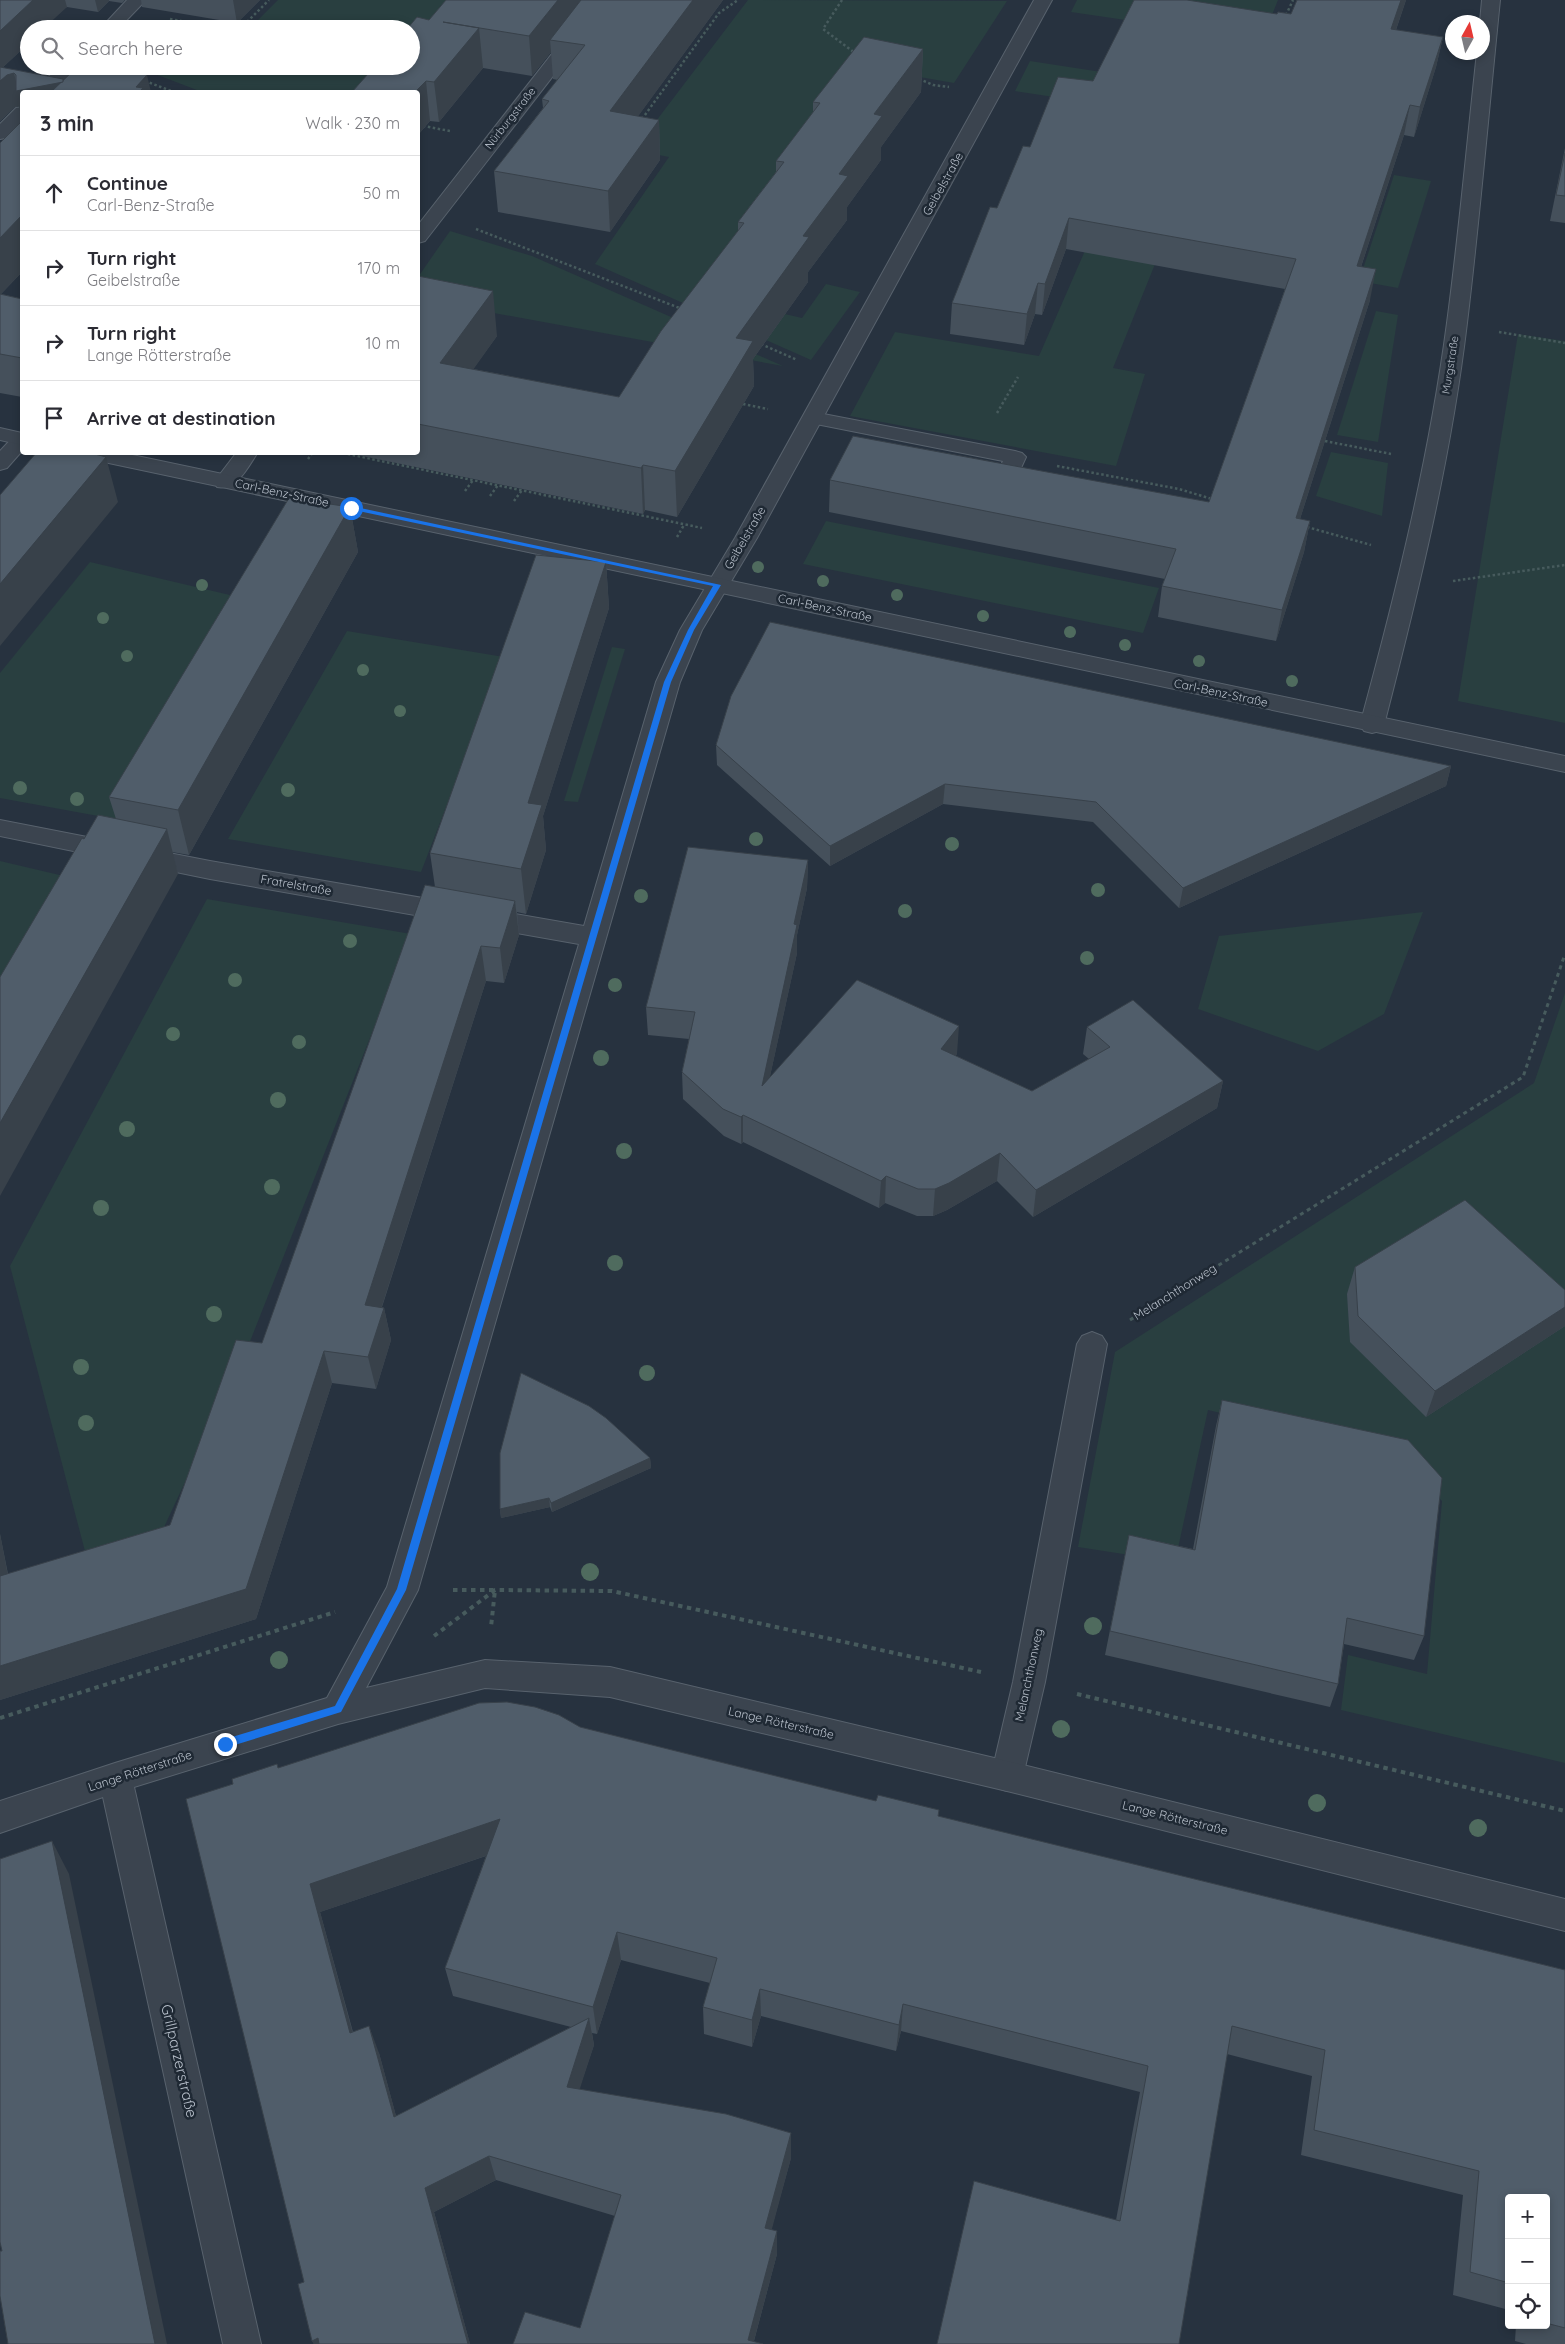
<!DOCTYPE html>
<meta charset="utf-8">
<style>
body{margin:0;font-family:Quicksand,sans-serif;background:#f2f2f3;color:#2b2b33}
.controls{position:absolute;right:15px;bottom:15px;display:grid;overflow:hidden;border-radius:5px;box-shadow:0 2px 8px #0003}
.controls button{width:45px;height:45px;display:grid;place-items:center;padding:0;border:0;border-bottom:1px solid #e1e1e2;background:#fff;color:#2b2b33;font:25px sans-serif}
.compass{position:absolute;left:1445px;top:15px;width:45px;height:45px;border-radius:50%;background:#fff;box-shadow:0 2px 8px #0003;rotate:8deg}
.stop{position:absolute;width:15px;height:15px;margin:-11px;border:4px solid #1a73e8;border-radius:50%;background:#fff}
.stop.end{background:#1a73e8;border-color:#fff;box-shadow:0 1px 5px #0008}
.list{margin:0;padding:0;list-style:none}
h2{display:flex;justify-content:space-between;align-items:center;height:65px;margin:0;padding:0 20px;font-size:21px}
h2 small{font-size:16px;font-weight:400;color:#7c7c81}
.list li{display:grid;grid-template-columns:32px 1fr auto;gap:15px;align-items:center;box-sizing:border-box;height:75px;padding:0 20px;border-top:1px solid #e1e1e2}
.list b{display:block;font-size:19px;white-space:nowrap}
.list p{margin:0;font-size:16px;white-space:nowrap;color:#7c7c81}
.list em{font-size:16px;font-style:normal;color:#7c7c81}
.icon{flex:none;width:28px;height:28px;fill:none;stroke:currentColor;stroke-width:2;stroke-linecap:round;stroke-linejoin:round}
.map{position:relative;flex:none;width:1565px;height:2344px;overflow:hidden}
.search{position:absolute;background:#fff;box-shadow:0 2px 8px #0003;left:20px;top:20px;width:400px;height:55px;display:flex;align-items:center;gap:12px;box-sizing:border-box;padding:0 18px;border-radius:28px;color:#7c7c81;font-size:19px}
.panel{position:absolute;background:#fff;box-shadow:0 2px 8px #0003;left:20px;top:90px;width:400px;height:365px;border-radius:5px}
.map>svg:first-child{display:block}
</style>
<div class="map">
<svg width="1565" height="2344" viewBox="0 0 1565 2344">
<rect width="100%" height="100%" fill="#27323f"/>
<g fill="#293f40">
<polygon points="278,0 454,0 411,45 411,29 249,29"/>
<polygon points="748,0 1007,1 954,83 862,67 712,297 802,318 826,284 860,292 811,360 595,264 669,157 634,150"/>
<polygon points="1077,0 1278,0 1262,40 1071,12"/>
<polygon points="1030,61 1225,91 1113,368 1145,374 1116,466 850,416 895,332 1039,356 1146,111 1015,91"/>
<polygon points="134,66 391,66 367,92 202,92"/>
<polygon points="1394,175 1431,181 1398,288 1359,281"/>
<polygon points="450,231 532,256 783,366 418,299 418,277"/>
<polygon points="1376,311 1398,315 1378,442 1337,435"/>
<polygon points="1518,334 1565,341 1565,723 1458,701"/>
<polygon points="1331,452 1388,463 1382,516 1316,496"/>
<polygon points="826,521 1159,588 1143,633 803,564"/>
<polygon points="90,562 251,600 120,820 0,798 0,673"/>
<polygon points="347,631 504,657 421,872 228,839"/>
<polygon points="612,647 625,649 578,802 564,801"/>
<polygon points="0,861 85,881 0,1029"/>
<polygon points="207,899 411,934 247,1349 159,1538 86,1555 10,1266"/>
<polygon points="1423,912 1384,1014 1318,1051 1198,1009 1219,936"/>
<polygon points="1565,993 1565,1763 1341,1710 1348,1655 1427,1674 1442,1501 1393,1453 1208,1410 1175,1562 1078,1547 1115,1352 1534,1083"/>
</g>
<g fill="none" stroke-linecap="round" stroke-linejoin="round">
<defs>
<g id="service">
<polygon points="813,412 1015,451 1022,453 1026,457 1015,481 1007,482 999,481 996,476 1003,461 806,422 803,418 806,414"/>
<polygon points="1092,1332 1102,1336 1107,1344 1045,1682 1023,1776 1019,1787 1007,1791 995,1787 991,1776 1013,1682 1077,1344 1082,1336"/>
</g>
<g id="minor">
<polygon points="127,0 146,0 118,29 100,29"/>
<polygon points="594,0 612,0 425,241 418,243 418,225"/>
<polygon points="1034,0 1052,0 757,538 702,630 680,682 418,1590 366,1688 485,1660 610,1667 1007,1761 1565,1899 1565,1931 1007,1791 610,1697 485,1688 338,1724 134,1787 261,2344 223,2344 103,1797 0,1833 0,1801 115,1763 327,1698 387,1587 579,944 210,879 0,836 0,820 210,861 584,926 656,682 680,630 735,538"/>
<path d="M1482 0H1500C1489 108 1480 215 1467 323 1451 459 1418 593 1384 725L1380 731 1372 733 1364 731 1360 725C1396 593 1429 459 1447 323 1459 233 1467 143 1477 52H1482V22H1480Z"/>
<polygon points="59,66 78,66 53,92 34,92"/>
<polygon points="22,107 22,122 6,138 0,139 0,124 16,108"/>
<polygon points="22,433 22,451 7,468 0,470 0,451 15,435"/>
<path d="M237 452H258C248 467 237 491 217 487L214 482Z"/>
</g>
<g id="tertiary">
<polygon points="0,428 22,433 22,445 0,440"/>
<polygon points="75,452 118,452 1565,756 1565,772 85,458 78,456"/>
</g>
</defs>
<use href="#service" stroke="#58626d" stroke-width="2"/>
<use href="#minor" stroke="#58626d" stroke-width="2"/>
<use href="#tertiary" stroke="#58626d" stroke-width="2"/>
<g stroke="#475b5d" stroke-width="2.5" stroke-dasharray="2.5 2.5" stroke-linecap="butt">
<polyline points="842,0 823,29 855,53"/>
<polyline points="1286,15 1293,0"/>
<polyline points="170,19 225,29"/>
<polyline points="240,29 269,0"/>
<polyline points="919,79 933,85 949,87"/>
<polyline points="145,81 174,92"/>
<polyline points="642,119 719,13 738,0"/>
<polyline points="418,125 450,131"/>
<polyline points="476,229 682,309"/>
<polyline points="1499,332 1565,343"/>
<polyline points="761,344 797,360"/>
<polyline points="743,404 768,409"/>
<polyline points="997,413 1018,377"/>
<polyline points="1325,441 1391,454"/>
<polyline points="338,452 702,528"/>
<polyline points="308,459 313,452"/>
<polyline points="1057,466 1179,489 1212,499"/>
<polyline points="465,491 473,480"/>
<polyline points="490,496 498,485"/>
<polyline points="514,501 522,490"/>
<polyline points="1307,527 1371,545"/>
<polyline points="677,537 684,525"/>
<polyline points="1453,581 1565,565"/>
</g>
<polyline stroke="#475b5d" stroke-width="3" stroke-dasharray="4 4" stroke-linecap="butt" points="1130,1320 1523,1077 1565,954"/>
<g stroke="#475b5d" stroke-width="4" stroke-dasharray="4.5 4.5" stroke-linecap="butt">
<polyline points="453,1590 495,1590 491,1627"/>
<polyline points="434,1636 495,1590 612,1591 981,1672"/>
<polyline points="1077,1694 1565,1811"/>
<polyline points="0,1718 335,1612"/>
</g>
<use href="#service" fill="#3b444f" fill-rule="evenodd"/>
<use href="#minor" fill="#3b444f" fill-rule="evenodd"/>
<use href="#tertiary" fill="#3b444f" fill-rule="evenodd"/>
</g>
<g fill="#4f6b5e">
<circle cx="758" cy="567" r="6"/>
<circle cx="823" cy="581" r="6"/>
<circle cx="202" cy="585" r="6"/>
<circle cx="897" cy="595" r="6"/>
<circle cx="983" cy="616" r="6"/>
<circle cx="103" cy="618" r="6"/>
<circle cx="1070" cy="632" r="6"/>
<circle cx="1125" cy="645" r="6"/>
<circle cx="127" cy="656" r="6"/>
<circle cx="1199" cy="661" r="6"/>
<circle cx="363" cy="670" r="6"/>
<circle cx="1292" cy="681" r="6"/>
<circle cx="400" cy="711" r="6"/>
<circle cx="20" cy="788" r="7"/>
<circle cx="288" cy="790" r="7"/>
<circle cx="77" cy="799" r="7"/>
<circle cx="756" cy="839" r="7"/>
<circle cx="952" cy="844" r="7"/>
<circle cx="1098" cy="890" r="7"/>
<circle cx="641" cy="896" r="7"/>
<circle cx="905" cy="911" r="7"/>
<circle cx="350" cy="941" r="7"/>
<circle cx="1087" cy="958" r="7"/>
<circle cx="235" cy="980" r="7"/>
<circle cx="615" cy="985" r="7"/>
<circle cx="173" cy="1034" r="7"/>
<circle cx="299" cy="1042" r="7"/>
<circle cx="601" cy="1058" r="8"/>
<circle cx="278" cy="1100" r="8"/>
<circle cx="127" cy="1129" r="8"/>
<circle cx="624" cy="1151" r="8"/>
<circle cx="272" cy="1187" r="8"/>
<circle cx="101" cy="1208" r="8"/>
<circle cx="615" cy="1263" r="8"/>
<circle cx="214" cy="1314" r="8"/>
<circle cx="81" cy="1367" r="8"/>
<circle cx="647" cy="1373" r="8"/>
<circle cx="86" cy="1423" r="8"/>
<circle cx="590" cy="1572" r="9"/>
<circle cx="1093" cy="1626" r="9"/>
<circle cx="279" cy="1660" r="9"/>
<circle cx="1061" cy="1729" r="9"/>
<circle cx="1317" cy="1803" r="9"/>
<circle cx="1478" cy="1828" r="9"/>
</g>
<g fill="#45505b" fill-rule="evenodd">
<polygon points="0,0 125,0 122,3 109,1 98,12 67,7 29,29 29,43 2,68 63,81 83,72 147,75 22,92 22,119 19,106 15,107 0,121"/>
<polygon points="141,0 260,0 237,23 142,7"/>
<polygon points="446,0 723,0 638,116 659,120 660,160 610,232 498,212 494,171 543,108 542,99 558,80 553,79 551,52 532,76 483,68 439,122 430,121 418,135 418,92 429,20"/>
<polygon points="1297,0 1406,0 1396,30 1443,37 1436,67 1414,137 1404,135 1361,267 1370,300 1300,519 1310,521 1304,552 1276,641 1158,617 1162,586 1165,579 829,512 830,480 1209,502 1285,289 1066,249 1042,315 1035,314 1024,345 950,334 952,303 997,208 1030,147 1093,81 1277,14 1291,14"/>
<polygon points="923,49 921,92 881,147 881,160 847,207 847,220 808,272 808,282 753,359 754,386 677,517 645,510 643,514 353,454 352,452 418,452 418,276 497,336 473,369 619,397 738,231 738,222 776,172 776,161 813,113 813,102"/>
<polygon points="22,121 22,272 1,294 22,299 22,397 0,393 0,143"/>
<polygon points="1565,148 1565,223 1550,221"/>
<polygon points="350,507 358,552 189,855 172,852 178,874 84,839 116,819 109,797"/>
<polygon points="606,562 609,608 543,816 546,850 526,914 517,912 519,935 504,983 486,981 382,1307 384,1308 391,1340 376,1389 332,1383 256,1619 0,1700 0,1534 8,1574 170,1525 262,1343 435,887 430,853"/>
<polygon points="716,745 1451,766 1446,786 1179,908 1093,822 943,804 830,866 717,765"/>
<polygon points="808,860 807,888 797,935 797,953 770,1076 957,1054 955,1056 1032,1091 1089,1059 1083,1054 1087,1027 1223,1081 1217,1108 1033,1217 997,1181 947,1210 933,1216 917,1216 885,1203 879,1208 743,1142 741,1144 724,1136 683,1099 682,1072 689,1039 648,1035 646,1007"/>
<polygon points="1355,1267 1565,1290 1565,1326 1426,1417 1350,1342 1347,1294"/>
<polygon points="1222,1400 1424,1636 1414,1660 1344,1644 1338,1684 1330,1707 1105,1655 1129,1535 1193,1549 1216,1426"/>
<polygon points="650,1458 651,1468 552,1512 550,1507 501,1518 500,1509"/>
<path d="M580 1727 876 1801 939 1810 938 1816 1565 1970V2344H1526L1515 2341 1516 2325H1546V2198H1509V2310L1453 2295 1463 2195 1301 2155 1312 2076 1227 2054 1187 2297 1116 2220 1140 2092 901 2031 896 2051 761 2016 752 2047 704 2034 703 2007 710 1983 621 1960 597 2034 592 2033 594 2045 579 2089 791 2133V2158L771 2230 777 2231V2254L754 2341 580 2328 615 2216 496 2180 434 2212 470 2344H314L312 2341 304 2282 233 1784 278 1768ZM486 1856 445 1968 453 1996 571 2027 396 2116 379 2053 353 2032 320 1912Z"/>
</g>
<g fill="#38414a">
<polygon points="33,0 65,0 67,7 43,29 29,29 29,43 0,70 0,31"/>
<polygon points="95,0 109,0 109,1 98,12"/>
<polygon points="233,0 260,0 237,23"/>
<polygon points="558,0 593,0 550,40 551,52 532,76 529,36"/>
<polygon points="693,0 723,0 612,152 610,111"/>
<polygon points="1401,0 1406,0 1386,59 1391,29"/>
<polygon points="479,28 483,68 439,122 434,82"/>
<polygon points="1443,37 1436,67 1414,137 1420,107"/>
<polygon points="923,49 921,92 881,147 881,160 847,207 847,220 808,272 808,282 753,359 754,386 677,517 675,471 736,338 803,236 874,114"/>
<polygon points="14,73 18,90 63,82 66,92 22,92 22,119 19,106 15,107 0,121 0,81 7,75"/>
<polygon points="147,75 151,92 137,92 136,87"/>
<polygon points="426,81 430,121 418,135 418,92 415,92"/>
<polygon points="1410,105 1404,135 1351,297 1357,266"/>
<polygon points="659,120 660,160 610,232 608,191"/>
<polygon points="22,215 22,272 0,295 0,238"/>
<polygon points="1069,218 1066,249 1042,315 1045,284"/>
<polygon points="1376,269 1370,300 1290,550 1296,518"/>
<polygon points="1038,283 1035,314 1024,345 1027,314"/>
<polygon points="493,291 497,336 446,408 440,363"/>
<polygon points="106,457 118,502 0,646 0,584"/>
<polygon points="643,465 645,510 643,514 641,468"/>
<polygon points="350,507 358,552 189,855 178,810"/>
<polygon points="1310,521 1304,552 1276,641 1282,610"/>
<polygon points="606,562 609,608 543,816 546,850 526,914 521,869 528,803"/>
<polygon points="1451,766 1446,786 1179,908 1183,888"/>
<polygon points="945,784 943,804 830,866 830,846"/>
<polygon points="167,829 178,874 0,1196 0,1123"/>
<polygon points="808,860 807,888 797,935 797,953 762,1113 762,1086 794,924"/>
<polygon points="515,901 519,935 504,983 500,948"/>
<polygon points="481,946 486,981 372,1337 365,1305"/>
<polygon points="959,1026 957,1054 939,1077 941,1049"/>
<polygon points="1223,1081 1217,1108 1033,1217 1036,1190"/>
<polygon points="743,1115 743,1142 741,1144 741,1117"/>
<polygon points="1000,1153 997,1181 947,1210 933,1216 935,1189"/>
<polygon points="886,1176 885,1203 879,1208 881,1181"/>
<polygon points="1565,1307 1565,1326 1426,1417 1435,1391"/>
<polygon points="384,1308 391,1340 376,1389 368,1357"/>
<polygon points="324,1351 332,1383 256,1619 0,1700 0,1666 246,1589"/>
<polygon points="650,1458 651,1468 552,1512 551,1503"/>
<polygon points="549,1498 550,1507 501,1518 500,1509"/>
<polygon points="0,1534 14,1607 0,1577"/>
<polygon points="500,1819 506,1849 320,1912 360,2060 350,2033 310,1884"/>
<polygon points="52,1841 69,1874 167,2344 155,2344"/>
<polygon points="617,1932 621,1960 597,2034 593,2007"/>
<polygon points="760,1989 761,2016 752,2047 752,2020"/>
<polygon points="903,2004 901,2031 896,2051 899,2025"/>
<polygon points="589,2018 594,2045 572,2113 567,2087"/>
<polygon points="369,2026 379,2053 403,2142 394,2117"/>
<polygon points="791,2133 791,2158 766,2251 765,2228"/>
<polygon points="489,2156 496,2180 434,2212 470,2344 468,2344 425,2188"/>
<polygon points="777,2231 777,2254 753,2344 748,2340"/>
<polygon points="318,2338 321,2344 314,2344 312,2341"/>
</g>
<g fill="#505d6a" stroke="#38414a">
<polygon points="0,0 33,0 0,31"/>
<polygon points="446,0 558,0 529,36 443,22 479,28 434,82 426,81 415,92 352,92 375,66 411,66 411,29 407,29 417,17 429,20"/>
<polygon points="581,0 693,0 610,111 659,120 608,191 494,171 549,101 542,99 585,45 550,40"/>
<polygon points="1134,0 1187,0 1277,14 1278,12 1291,14 1297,0 1401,0 1391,29 1443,37 1420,107 1410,105 1357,266 1376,269 1296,518 1310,521 1282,610 1162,586 1176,549 830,480 853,436 1209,502 1296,259 1069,218 1045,284 1038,283 1027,314 952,303 990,207 997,208 1023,146 1030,147 1058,77 1093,81"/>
<polygon points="864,37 923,49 874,114 882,116 839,174 848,176 803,236 809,237 736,338 753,341 675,471 643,465 641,468 418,424 418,276 493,291 440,363 619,397 661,331 744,223 738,222 784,162 776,161 820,103 813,102"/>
<polygon points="89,66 95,66 147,75 136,87 143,88 139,92 51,92 74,70 83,72"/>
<polygon points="0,67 63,79 63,82 16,91 16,75 14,73 7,75 0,81"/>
<polygon points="22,121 22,215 0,238 0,143"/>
<polygon points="1565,153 1565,196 1556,195"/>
<polygon points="0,294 22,299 22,358 0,354"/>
<polygon points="37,452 87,452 106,457 0,584 0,495"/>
<polygon points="289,498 350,507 178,810 109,797"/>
<polygon points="536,555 606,562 528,803 542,805 521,869 430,853"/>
<polygon points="770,622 1451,766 1183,888 1096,802 945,784 830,846 716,745 731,696"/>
<polygon points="98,815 167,829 0,1123 0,977 82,838 84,839"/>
<polygon points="688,847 808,860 794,924 797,925 762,1086 857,980 959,1026 941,1049 1032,1091 1110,1047 1087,1027 1133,1000 1223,1081 1036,1190 1000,1153 949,1183 935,1189 918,1189 886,1176 881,1181 743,1115 741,1117 723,1109 682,1072 695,1012 646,1007"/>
<polygon points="425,885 515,901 500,948 481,946 365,1305 384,1308 368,1357 324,1351 246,1589 0,1666 0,1576 170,1525 236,1340 262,1343"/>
<polygon points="1465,1200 1565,1290 1565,1307 1435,1391 1358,1316 1355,1267"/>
<polygon points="521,1373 589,1406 606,1418 650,1458 551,1503 549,1498 500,1509 500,1453"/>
<polygon points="1222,1400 1408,1440 1442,1478 1424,1636 1347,1618 1338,1684 1110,1631 1129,1535 1195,1550"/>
<polygon points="507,1702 535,1707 559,1715 580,1727 876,1801 878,1795 939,1810 938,1816 1565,1970 1565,2328 1546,2323 1546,2198 1509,2198 1509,2283 1470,2272 1479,2171 1314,2130 1325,2050 1232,2026 1179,2344 937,2344 974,2181 1120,2221 1148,2066 903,2004 899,2025 760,1989 752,2020 703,2007 717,1958 617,1932 593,2007 445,1968 500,1819 310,1884 350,2033 369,2026 394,2117 589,2018 567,2087 726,2114 791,2133 765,2228 777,2231 748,2340 763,2344 513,2344 525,2312 580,2328 621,2195 489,2156 425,2188 468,2344 319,2344 318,2338 312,2341 298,2284 304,2282 186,1799 233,1784 232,1779 277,1764 278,1768 479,1703"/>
<polygon points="52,1841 155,2344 8,2344 0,2296 0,2251 2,2251 0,2242 0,1859"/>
</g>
<polygon fill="#1a73e8" points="351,506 721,585 694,630 671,682 406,1590 341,1712 225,1748 220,1744 222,1740 335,1706 397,1589 664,682 688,630 713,586 349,509"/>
<g text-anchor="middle" stroke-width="5" stroke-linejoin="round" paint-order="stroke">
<g font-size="11" fill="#b7bfca" stroke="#1f2934">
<text transform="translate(510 118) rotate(-52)" y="4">Nürburgstraße</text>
<text transform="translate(1450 365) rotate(-81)" y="4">Murgstraße</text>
</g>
<g font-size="12" fill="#b7bfca" stroke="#1f2934">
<text transform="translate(943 184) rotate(-61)" y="4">Geibelstraße</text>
<text transform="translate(282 493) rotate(12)" y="4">Carl-Benz-Straße</text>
<text transform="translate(745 538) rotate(-60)" y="4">Geibelstraße</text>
<text transform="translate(825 608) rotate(12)" y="4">Carl-Benz-Straße</text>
<text transform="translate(1221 693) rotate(12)" y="4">Carl-Benz-Straße</text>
<text transform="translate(296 885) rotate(10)" y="4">Fratrelstraße</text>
<text transform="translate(1175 1292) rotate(-32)" y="4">Melanchthonweg</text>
<text transform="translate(1029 1675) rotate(-78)" y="4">Melanchthonweg</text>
<text transform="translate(781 1723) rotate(13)" y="4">Lange Rötterstraße</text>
<text transform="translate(140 1771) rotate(-18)" y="4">Lange Rötterstraße</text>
<text transform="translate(1175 1818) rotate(14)" y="4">Lange Rötterstraße</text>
</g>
<g font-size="15" fill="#b7bfca" stroke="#1f2934">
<text transform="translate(179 2061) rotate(77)" y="5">Grillparzerstraße</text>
</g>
</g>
</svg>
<div class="controls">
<button>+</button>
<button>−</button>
<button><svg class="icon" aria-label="locate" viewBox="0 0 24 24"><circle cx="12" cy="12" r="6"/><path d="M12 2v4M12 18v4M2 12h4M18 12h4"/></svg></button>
</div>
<svg class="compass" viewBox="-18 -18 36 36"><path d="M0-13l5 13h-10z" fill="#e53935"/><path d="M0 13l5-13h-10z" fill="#7c7c81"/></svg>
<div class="stop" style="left:351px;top:508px"></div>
<div class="stop end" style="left:225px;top:1744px"></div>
<div class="search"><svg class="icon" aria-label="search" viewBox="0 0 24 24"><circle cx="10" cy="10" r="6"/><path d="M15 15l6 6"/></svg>Search here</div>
<section class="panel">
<h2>3 min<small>Walk · 230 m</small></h2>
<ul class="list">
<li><svg class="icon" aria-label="ahead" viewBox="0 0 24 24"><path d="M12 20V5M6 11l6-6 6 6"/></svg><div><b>Continue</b><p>Carl-Benz-Straße</p></div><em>50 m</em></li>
<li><svg class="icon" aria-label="right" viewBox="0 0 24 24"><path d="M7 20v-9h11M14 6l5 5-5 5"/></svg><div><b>Turn right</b><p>Geibelstraße</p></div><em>170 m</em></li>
<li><svg class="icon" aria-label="right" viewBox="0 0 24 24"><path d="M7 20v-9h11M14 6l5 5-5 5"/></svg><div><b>Turn right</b><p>Lange Rötterstraße</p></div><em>10 m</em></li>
<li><svg class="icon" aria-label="arrive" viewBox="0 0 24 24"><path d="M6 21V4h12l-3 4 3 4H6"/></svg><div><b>Arrive at destination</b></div></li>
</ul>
</section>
</div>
